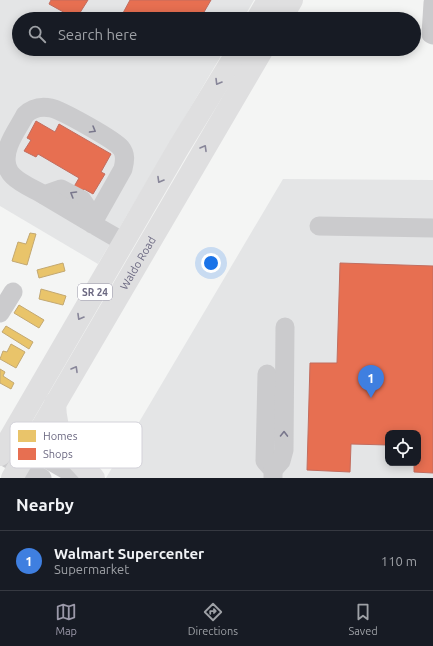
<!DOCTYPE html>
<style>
body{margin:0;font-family:Ubuntu,sans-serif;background:#242831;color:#f1f3f6}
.controls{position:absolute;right:12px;bottom:12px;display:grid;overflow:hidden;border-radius:8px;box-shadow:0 2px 10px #0003}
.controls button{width:36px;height:36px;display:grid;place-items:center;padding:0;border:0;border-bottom:1px solid #363941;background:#171b24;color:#f1f3f6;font:20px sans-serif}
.you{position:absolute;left:211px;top:263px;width:14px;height:14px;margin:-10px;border:3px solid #fff;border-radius:50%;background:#1a73e8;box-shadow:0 0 0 6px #1a73e833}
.badge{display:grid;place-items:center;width:26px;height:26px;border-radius:50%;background:#9b99a9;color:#fff;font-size:13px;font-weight:700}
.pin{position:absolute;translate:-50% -33px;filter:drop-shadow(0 1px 2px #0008)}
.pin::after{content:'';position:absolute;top:21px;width:14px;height:12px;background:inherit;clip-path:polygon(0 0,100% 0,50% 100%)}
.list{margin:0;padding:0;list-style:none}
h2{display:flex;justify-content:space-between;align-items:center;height:52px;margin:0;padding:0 16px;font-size:17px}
h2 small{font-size:13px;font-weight:400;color:#9ea1a6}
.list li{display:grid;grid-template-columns:26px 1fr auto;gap:12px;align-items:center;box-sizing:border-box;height:60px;padding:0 16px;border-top:1px solid #363941}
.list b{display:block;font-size:15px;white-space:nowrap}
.list p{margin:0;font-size:13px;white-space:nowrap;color:#9ea1a6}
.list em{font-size:13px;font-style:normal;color:#9ea1a6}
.icon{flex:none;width:22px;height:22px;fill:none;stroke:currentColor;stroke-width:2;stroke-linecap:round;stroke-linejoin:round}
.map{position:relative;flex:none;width:433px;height:478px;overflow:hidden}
.search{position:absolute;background:#171b24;box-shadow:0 2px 10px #0003;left:12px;right:12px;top:12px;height:44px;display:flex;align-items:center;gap:10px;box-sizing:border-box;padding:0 14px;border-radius:22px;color:#9ea1a6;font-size:15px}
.sheet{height:112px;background:#171b24}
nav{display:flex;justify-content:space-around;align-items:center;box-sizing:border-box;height:56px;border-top:1px solid #363941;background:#171b24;font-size:11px;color:#9ea1a6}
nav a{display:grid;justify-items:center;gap:2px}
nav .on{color:#9b99a9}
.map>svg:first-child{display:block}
</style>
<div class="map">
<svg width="433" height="478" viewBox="0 0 433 478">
<rect width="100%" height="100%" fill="#f4f5f4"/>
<g fill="#e4e5e6" fill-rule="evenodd">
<polygon points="0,0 254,0 243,19 19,19 19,49 225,49 98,264 0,206"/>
<path d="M283 179 433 180V478H106ZM388 433H418V463H388Z"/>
</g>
<g fill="#e9c46a" stroke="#c3a871">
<polygon points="30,233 36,234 27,265 12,261 18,242 26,244"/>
<polygon points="63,263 65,271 39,278 37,270"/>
<polygon points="41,289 66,296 63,305 39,299"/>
<polygon points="19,305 44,320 39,328 14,313"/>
<polygon points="6,326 33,342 29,349 2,332"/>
<polygon points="11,344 25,352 16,368 0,359 3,351 7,352"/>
<polygon points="0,369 5,372 3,376 14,383 11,389 0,383"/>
</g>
<g fill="#e76f51" stroke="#c26d5f">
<polygon points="51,0 88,0 76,19 49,4"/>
<polygon points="130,0 211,0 200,19 133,19 123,13"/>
<polygon points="36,121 55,132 59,124 111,154 101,172 105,174 93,194 84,189 77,202 68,197 79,178 38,154 36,157 24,151 31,140 27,138"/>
<polygon points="340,263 433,266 433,473 414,472 414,463 418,463 418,433 388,433 388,445 351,444 350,472 307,470 310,363 337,363"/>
</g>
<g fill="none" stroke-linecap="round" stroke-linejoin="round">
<g stroke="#cbcbcd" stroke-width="19">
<polyline points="433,3 431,34 433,35"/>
<polyline points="44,195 61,189 82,200 86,206 85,219"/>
<path d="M92 224 123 169C125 161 126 154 121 148 115 140 61 110 51 108 41 106 32 108 25 115 18 129 2 148 7 166 8 170 10 173 13 176 21 184 34 189 44 195 71 211 97 227 124 242"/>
<polyline points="319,226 433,228"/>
<polyline points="0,313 13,292"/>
<polyline points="267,374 265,461 273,470 273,478"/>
<polyline points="16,441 80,478"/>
<polyline points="7,458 42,478"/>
<polyline points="273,470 281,461 284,450 285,327"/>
</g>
<g stroke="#dfdfe0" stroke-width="22">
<polyline points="257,19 268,0"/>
<polyline points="281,19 292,0"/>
<path d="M55 403C56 441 70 453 94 478"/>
<polyline points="0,455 179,147 239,49"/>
<path id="s1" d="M12 478 263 49"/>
</g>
</g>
<defs><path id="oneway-chevron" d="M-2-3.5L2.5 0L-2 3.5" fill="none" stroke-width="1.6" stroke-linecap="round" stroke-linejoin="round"/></defs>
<g stroke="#888699">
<use href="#oneway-chevron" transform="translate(218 82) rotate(121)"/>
<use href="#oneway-chevron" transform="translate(204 148) rotate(-60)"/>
<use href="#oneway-chevron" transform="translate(160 180) rotate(120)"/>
<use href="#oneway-chevron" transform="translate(80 317) rotate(120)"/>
<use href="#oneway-chevron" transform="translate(75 369) rotate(-60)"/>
</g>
<g stroke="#79778c">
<use href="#oneway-chevron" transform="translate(93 130) rotate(30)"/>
<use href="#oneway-chevron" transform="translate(73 194) rotate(-149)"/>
<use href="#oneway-chevron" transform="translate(284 434) rotate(-89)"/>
</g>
<g text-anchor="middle" stroke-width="4" stroke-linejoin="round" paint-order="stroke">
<rect fill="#fff" stroke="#9795a7" stroke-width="1" x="78" y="284" width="34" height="16" rx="3"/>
<g font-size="10" font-weight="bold" fill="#6b6881">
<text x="95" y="296">SR 24</text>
</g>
<g font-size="11" fill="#6b6881" stroke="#fff">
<text dy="4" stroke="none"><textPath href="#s1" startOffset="249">Waldo Road</textPath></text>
</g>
</g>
<rect x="10" y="422" width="132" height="46" rx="6" fill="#fff" stroke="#d3d2d9" stroke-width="1"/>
<rect x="18" y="430" width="18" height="12" fill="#e9c46a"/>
<rect x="18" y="448" width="18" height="12" fill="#e76f51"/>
<g font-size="11" fill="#6b6881">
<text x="43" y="440">Homes</text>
<text x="43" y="458">Shops</text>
</g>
</svg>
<div class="controls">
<button><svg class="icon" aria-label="locate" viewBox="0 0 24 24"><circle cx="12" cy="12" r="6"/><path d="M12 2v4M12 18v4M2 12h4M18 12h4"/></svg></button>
</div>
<div class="you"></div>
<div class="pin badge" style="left:371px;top:398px;background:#3f7fe0">1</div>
<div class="search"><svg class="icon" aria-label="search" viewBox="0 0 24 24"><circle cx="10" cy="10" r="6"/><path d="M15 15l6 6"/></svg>Search here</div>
</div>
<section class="sheet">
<h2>Nearby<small></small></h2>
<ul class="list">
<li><span class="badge" style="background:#3f7fe0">1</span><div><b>Walmart Supercenter</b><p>Supermarket</p></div><em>110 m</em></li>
</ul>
</section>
<nav>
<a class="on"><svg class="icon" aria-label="map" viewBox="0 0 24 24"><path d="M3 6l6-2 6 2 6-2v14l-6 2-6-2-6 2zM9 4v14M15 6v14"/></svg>Map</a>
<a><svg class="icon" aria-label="directions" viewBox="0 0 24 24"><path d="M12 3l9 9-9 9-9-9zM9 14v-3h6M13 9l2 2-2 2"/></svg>Directions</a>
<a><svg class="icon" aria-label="saved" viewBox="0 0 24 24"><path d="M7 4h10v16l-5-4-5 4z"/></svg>Saved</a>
</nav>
